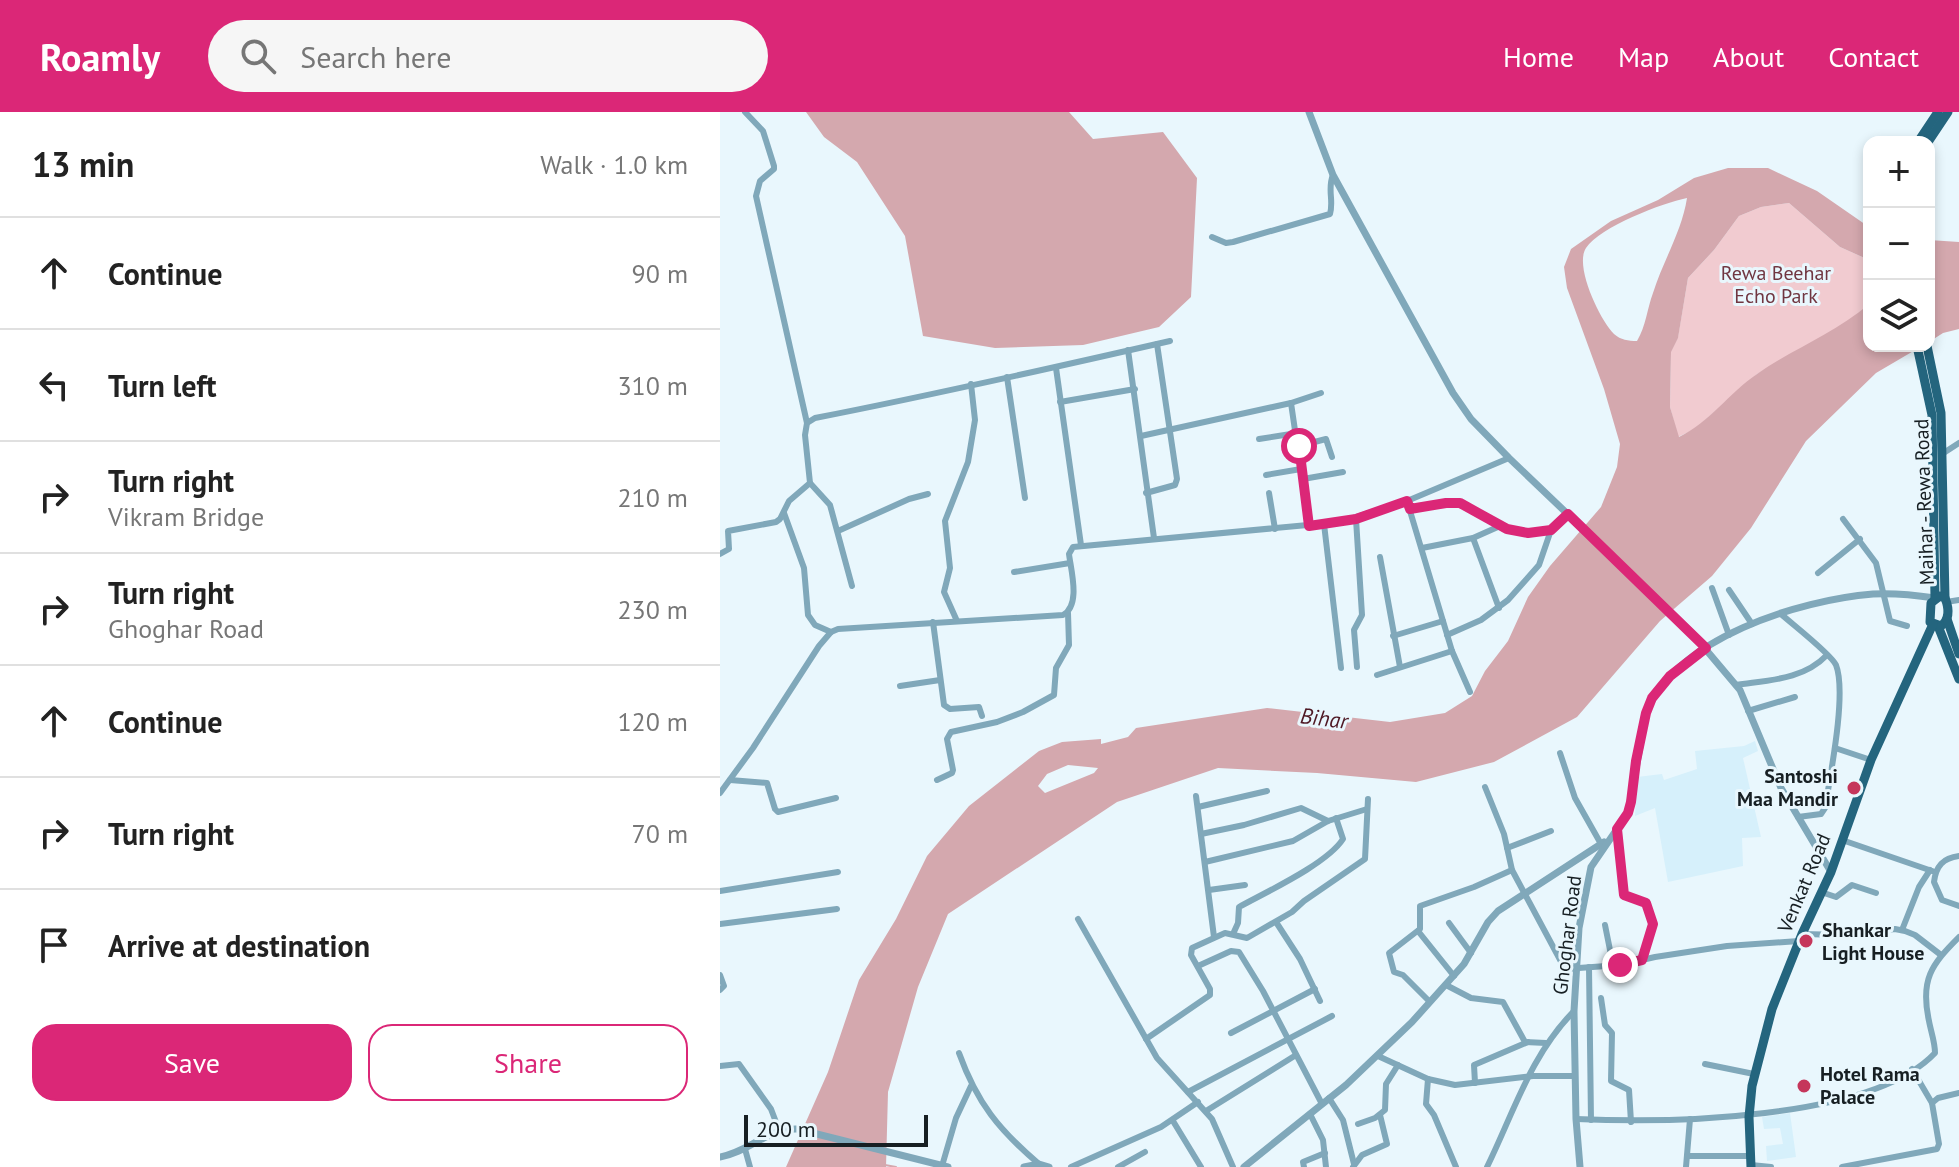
<!DOCTYPE html>
<meta charset="utf-8">
<style>
body{margin:0;font-family:"PT Sans",sans-serif;background:#f6f6f6;color:#222}
.controls{position:absolute;right:24px;top:24px;display:grid;overflow:hidden;border-radius:16px;box-shadow:0 4px 12px #0003}
.controls button{width:72px;height:72px;display:grid;place-items:center;padding:0;border:0;border-bottom:2px solid #e0e0e0;background:#fff;color:#222;font:40px sans-serif}
.scale{position:absolute;left:24px;bottom:20px;width:184px;box-sizing:border-box;padding-left:8px;border:4px solid #171f23;border-top:0;font-size:22px;line-height:28px;white-space:nowrap;color:#171f23;-webkit-text-stroke:6px #e9f7fd;paint-order:stroke}
.stop{position:absolute;width:24px;height:24px;margin:-18px;border:6px solid #db2777;border-radius:50%;background:#fff}
.stop.end{background:#db2777;border-color:#fff;box-shadow:0 2px 8px #0008}
.list{margin:0;padding:0;list-style:none}
h2{display:flex;justify-content:space-between;align-items:center;height:104px;margin:0;padding:0 32px;font-size:34px}
h2 small{font-size:26px;font-weight:400;color:#767676}
.list li{display:grid;grid-template-columns:52px 1fr auto;gap:24px;align-items:center;box-sizing:border-box;height:112px;padding:0 32px;border-top:2px solid #e0e0e0}
.list b{display:block;font-size:30px;white-space:nowrap}
.list p{margin:0;font-size:26px;white-space:nowrap;color:#767676}
.list em{font-size:26px;font-style:normal;color:#767676}
.actions{display:flex;gap:16px;padding:24px 32px}
.actions a{flex:1;padding:18px 0;border:2px solid #db2777;border-radius:24px;text-align:center;font-size:28px;color:#db2777}
.actions .main{background:#db2777;color:#fff}
.icon{flex:none;width:44px;height:44px;fill:none;stroke:currentColor;stroke-width:2;stroke-linecap:round;stroke-linejoin:round}
.map{position:relative;flex:none;width:1239px;height:1055px;overflow:hidden}
header{display:flex;align-items:center;gap:48px;box-sizing:border-box;height:112px;padding:0 40px;background:#db2777;color:#fff}
header strong{font-size:38px}
nav{display:flex;gap:44px;margin-inline-start:auto;font-size:28px}
.search{width:560px;height:72px;background:#f6f6f6;display:flex;align-items:center;gap:20px;box-sizing:border-box;padding:0 28px;border-radius:44px;color:#767676;font-size:30px}
main{display:flex}
aside{flex:1;background:#fff}
.map>svg:first-child{display:block}
</style>
<header>
<strong>Roamly</strong>
<div class="search"><svg class="icon" aria-label="search" viewBox="0 0 24 24"><circle cx="10" cy="10" r="6"/><path d="M15 15l6 6"/></svg>Search here</div>
<nav><a>Home</a><a>Map</a><a>About</a><a>Contact</a></nav>
</header>
<main>
<aside>
<h2>13 min<small>Walk · 1.0 km</small></h2>
<ul class="list">
<li><svg class="icon" aria-label="ahead" viewBox="0 0 24 24"><path d="M12 20V5M6 11l6-6 6 6"/></svg><div><b>Continue</b></div><em>90 m</em></li>
<li><svg class="icon" aria-label="left" viewBox="0 0 24 24"><path d="M17 20v-9H6M10 6l-5 5 5 5"/></svg><div><b>Turn left</b></div><em>310 m</em></li>
<li><svg class="icon" aria-label="right" viewBox="0 0 24 24"><path d="M7 20v-9h11M14 6l5 5-5 5"/></svg><div><b>Turn right</b><p>Vikram Bridge</p></div><em>210 m</em></li>
<li><svg class="icon" aria-label="right" viewBox="0 0 24 24"><path d="M7 20v-9h11M14 6l5 5-5 5"/></svg><div><b>Turn right</b><p>Ghoghar Road</p></div><em>230 m</em></li>
<li><svg class="icon" aria-label="ahead" viewBox="0 0 24 24"><path d="M12 20V5M6 11l6-6 6 6"/></svg><div><b>Continue</b></div><em>120 m</em></li>
<li><svg class="icon" aria-label="right" viewBox="0 0 24 24"><path d="M7 20v-9h11M14 6l5 5-5 5"/></svg><div><b>Turn right</b></div><em>70 m</em></li>
<li><svg class="icon" aria-label="arrive" viewBox="0 0 24 24"><path d="M6 21V4h12l-3 4 3 4H6"/></svg><div><b>Arrive at destination</b></div></li>
</ul>
<div class="actions"><a class="main">Save</a><a>Share</a></div>
</aside>
<div class="map">
<svg width="1239" height="1055" viewBox="0 0 1239 1055">
<rect width="100%" height="100%" fill="#e9f7fd"/>
<g fill="#d6f0fb">
<polygon points="1035,629 1038,639 1023,646 1041,725 1022,726 1023,754 948,770 935,696 915,704 917,665 942,662 944,668 977,657 975,639 1024,634"/>
<polygon points="1070,1001 1076,1045 1047,1049 1046,1034 1063,1032 1060,1016 1044,1017 1042,1005"/>
</g>
<polygon fill="#f1cbd0" points="1069,91 1120,135 1149,148 1149,192 1126,212 1037,262 975,317 958,325 950,295 951,239 958,225 968,166 994,138 1019,104 1041,95"/>
<g fill="#d4a8ae" fill-rule="evenodd">
<polygon points="86,0 349,0 373,27 443,20 477,66 471,185 439,215 363,233 275,236 203,224 185,124 137,50 104,25"/>
<path d="M1008 56H1048L1097 79 1149 115V148L1120 135 1069 91 1041 95 1019 104 994 138 968 166 958 226 951 240 950 295 959 325C990 310 1009 281 1037 262 1074 236 1114 222 1149 192V234H1202L1156 261 1086 329 1031 416 992 464 940 509 857 605 774 650 696 670 597 661 498 656 397 690 228 802 198 875 168 980 166 1055H66L108 960 139 868 176 807 207 744 249 694 319 639 342 630 381 627V632L408 625 416 616 547 596 670 610 725 601 752 584 765 559 788 529 808 485 830 454 881 395 897 355 900 332 884 277 847 176 844 155 851 137 891 109 938 88 974 66ZM967 86C962 119 943 149 933 181 927 197 926 214 917 229 908 229 901 228 894 222 880 208 854 154 866 136 880 115 942 91 967 86ZM348 653 378 656 374 661 325 681 318 674 327 662Z"/>
<polygon points="1209,128 1239,130 1239,217 1223,221 1209,230"/>
</g>
<g fill="none" stroke-linecap="round" stroke-linejoin="round">
<polyline stroke="#d4a8ae" stroke-width="2" points="165,1053 176,1055"/>
<g stroke="#80a8ba" stroke-width="6">
<polyline points="25,0 43,19 54,54 54,57 40,69 36,84 87,311"/>
<path d="M492 125 506 131 513 130 610 102C614 88 607 77 613 63"/>
<polyline points="408,238 434,426"/>
<polyline points="336,256 361,433"/>
<polyline points="287,265 305,386"/>
<polyline points="340,290 415,277"/>
<polyline points="571,291 589,414"/>
<polyline points="421,324 571,291 601,281"/>
<polyline points="539,327 577,321"/>
<polyline points="579,334 606,327 612,345"/>
<polyline points="1222,342 1239,331"/>
<polyline points="546,363 581,357"/>
<polyline points="583,367 623,360"/>
<polyline points="90,371 110,393 132,474"/>
<polyline points="426,381 455,373 457,367 437,232"/>
<polyline points="549,381 555,417"/>
<polyline points="687,389 732,539 750,580"/>
<polyline points="690,397 726,391 740,391 787,417 808,421 831,418"/>
<polyline points="64,401 84,456 88,503 95,513 111,520"/>
<polyline points="636,407 642,503 634,518 637,555"/>
<polyline points="1123,407 1156,451 1170,509 1187,514"/>
<polyline points="604,412 621,556"/>
<polyline points="118,419 189,387 208,382"/>
<polyline points="753,426 779,496"/>
<polyline points="702,436 753,426 780,414"/>
<path d="M0 442 9 437 8 419 56 410 60 407 69 389 90 371 85 323 87 311 95 306C214 283 332 256 450 229"/>
<polyline points="660,445 680,555"/>
<polyline points="294,460 350,451"/>
<polyline points="1098,461 1140,427"/>
<polyline points="992,476 1009,523"/>
<polyline points="1009,478 1032,512"/>
<polyline points="1226,490 1239,488"/>
<path d="M1061 502C1072 512 1111 542 1116 553 1127 581 1110 665 1105 696L1101 702 1078 705"/>
<polyline points="237,509 224,480 230,456 225,409 248,350 255,308 251,272"/>
<polyline points="213,510 224,593 230,597 259,595 262,604"/>
<polyline points="727,523 761,508 788,488 819,453 831,418 848,402"/>
<polyline points="673,524 723,509"/>
<polyline points="657,563 732,539"/>
<path d="M1016 573C1049 568 1083 568 1107 543"/>
<polyline points="180,574 220,568"/>
<polyline points="1028,599 1075,585"/>
<polyline points="1115,636 1151,648"/>
<polyline points="840,641 855,686 881,732"/>
<polyline points="10,668 47,671 55,697 58,700 116,686"/>
<polyline points="217,668 232,661 233,658 227,627 231,620 277,610 303,600 334,583 336,556 349,533 348,501"/>
<polyline points="765,675 784,722 792,758 845,857 900,853 935,845 1007,834 1079,829"/>
<path d="M0 681 33 636 99 534 111 520 118 517 343 503C361 493 351 459 349 442L353 435 620 410 687 389 789 346"/>
<polyline points="476,684 494,825"/>
<polyline points="478,695 547,679"/>
<polyline points="897,717 904,783 926,791 933,812 922,848"/>
<polyline points="481,722 524,713 581,696 608,709"/>
<polyline points="1122,728 1215,760"/>
<polyline points="787,736 831,719"/>
<path d="M1239 744C1223 746 1216 754 1214 770L1222 788 1239 794"/>
<polyline points="485,750 573,729 608,709 647,697"/>
<polyline points="489,778 525,773"/>
<polyline points="0,779 118,760"/>
<polyline points="1101,780 1116,785 1132,773 1156,781"/>
<polyline points="358,807 437,946 492,1007 513,1055"/>
<polyline points="556,810 580,847 600,889"/>
<polyline points="729,811 751,841"/>
<polyline points="0,812 117,797"/>
<polyline points="885,813 893,853"/>
<polyline points="1182,818 1199,775 1210,758"/>
<polyline points="698,819 734,864"/>
<path d="M513 822 518 811 519 795C546 780 607 752 623 727L616 706"/>
<polyline points="1082,822 1124,823 1175,817 1185,819 1195,823 1221,843"/>
<polyline points="478,854 511,839 519,840 543,879 602,992"/>
<polyline points="869,855 871,1008"/>
<polyline points="0,863 4,874 0,878"/>
<polyline points="726,873 751,886 783,890 805,930 826,931"/>
<polyline points="881,886 885,913 892,921 891,969 909,978 911,1010"/>
<polyline points="710,890 683,863 674,860 669,841 700,817 700,794 754,775 792,758"/>
<polyline points="511,921 595,877"/>
<polyline points="426,927 490,883 490,877 471,843 472,836 505,821 527,826 572,800 584,789 645,747 648,687"/>
<path d="M239 941C257 991 279 1018 319 1052"/>
<polyline points="658,944 708,967 735,973 813,964 855,964"/>
<polyline points="985,952 1034,962"/>
<polyline points="0,954 19,952 51,997 59,1018"/>
<polyline points="1192,957 1212,991"/>
<polyline points="708,967 706,992 714,1003 736,1055"/>
<polyline points="755,971 754,953 808,930"/>
<polyline points="468,980 612,904"/>
<polyline points="609,986 623,1008 634,1052"/>
<polyline points="486,999 576,943"/>
<polyline points="590,1002 603,1028 606,1055"/>
<path d="M856 1007C945 1011 1151 1009 1215 941 1215 930 1211 920 1209 909 1200 868 1211 853 1239 825"/>
<polyline points="453,1009 481,1055"/>
<polyline points="638,1012 655,1006 665,998 666,972 678,953"/>
<polyline points="25,1037 30,1055"/>
<polyline points="967,1044 1031,1044"/>
<polyline points="1031,1053 1051,1055"/>
<polyline points="222,1054 236,1006 251,974"/>
<polyline points="351,1055 441,1015 478,990"/>
<polyline points="398,1055 425,1040"/>
<polyline points="584,1055 583,1050 605,1041"/>
<polyline points="633,1055 642,1043 667,1032 660,1003"/>
<path d="M767 1055C794 1000 810 944 854 899"/>
<polyline points="966,1055 970,1007"/>
<polyline points="1122,1055 1217,1037 1219,1032 1212,991 1218,986 1239,981"/>
</g>
<g stroke="#80a8ba" stroke-width="7">
<polyline points="589,0 613,63 733,281 751,307 789,346 971,520 1020,578 1061,676 1111,760"/>
<path d="M0 1045C29 1040 48 1016 77 1017L228 1055"/>
<polyline points="304,1055 319,1052 329,1055"/>
<polyline points="524,1055 626,973 692,910 744,852 768,810 778,799 884,730"/>
<path d="M860 1055 856 1007 854 899 859 816 871 755 908 701 926 601C956 526 1079 488 1153 482 1173 481 1195 483 1215 486"/>
</g>
<g stroke="#24657e" stroke-width="9">
<polyline points="1198,30 1218,0"/>
<polyline points="1208,30 1228,0"/>
<polyline points="1197,234 1212,303 1215,486"/>
<polyline points="1207,234 1221,301 1225,486"/>
<path d="M1220 484 1225 486C1229 496 1230 507 1221 514L1210 510 1211 491Z"/>
<polyline points="1227,507 1239,542"/>
<polyline points="1218,514 1239,567"/>
<polyline points="1031,1055 1029,1005 1032,974 1052,897 1082,822 1111,760 1151,648 1213,512"/>
</g>
</g>
<g fill="none" stroke-linecap="round" stroke-linejoin="round">
<polyline stroke="#db2777" stroke-width="10" points="579,334 589,414 636,407 687,389 690,397 726,391 740,391 787,417 808,421 831,418 848,402 986,536 950,564 932,586 926,601 916,649 911,690 908,701 897,717 904,783 926,791 933,812 922,848 900,853"/>
</g>
<g fill="#c5365b" stroke="#e9f7fd" stroke-width="3">
<circle cx="1134" cy="676" r="8"/>
<circle cx="1086" cy="829" r="8"/>
<circle cx="1084" cy="974" r="8"/>
</g>
<g text-anchor="middle" stroke-width="6" stroke-linejoin="round" paint-order="stroke">
<g font-size="20" fill="#703641" stroke="#e9f7fd">
<text x="1056" y="168">Rewa Beehar<tspan x="1056" dy="23">Echo Park</tspan></text>
</g>
<g font-size="20" fill="#171f23" stroke="#e9f7fd">
<text transform="translate(1204 390) rotate(-92)" y="7">Maihar - Rewa Road</text>
<text transform="translate(1084 771) rotate(-67)" y="7">Venkat Road</text>
<text transform="translate(847 823) rotate(-83)" y="7">Ghoghar Road</text>
</g>
<g font-size="20" font-weight="bold" fill="#171f23" stroke="#e9f7fd" text-anchor="start">
<text x="1118" y="671" text-anchor="end">Santoshi<tspan x="1118" dy="23">Maa Mandir</tspan></text>
<text x="1102" y="825">Shankar<tspan x="1102" dy="23">Light House</tspan></text>
<text x="1100" y="969">Hotel Rama<tspan x="1100" dy="23">Palace</tspan></text>
</g>
<g font-size="22" font-style="italic" fill="#4f1925" stroke="#e9f7fd">
<text transform="translate(604 606) rotate(7)" y="8">Bihar</text>
</g>
</g>
</svg>
<div class="controls">
<button>+</button>
<button>−</button>
<button><svg class="icon" aria-label="layers" viewBox="0 0 24 24"><path d="M12 4l9 5-9 5-9-5zM3 14l9 5 9-5"/></svg></button>
</div>
<div class="scale">200 m</div>
<div class="stop" style="left:579px;top:334px"></div>
<div class="stop end" style="left:900px;top:853px"></div>
</div>
</main>
